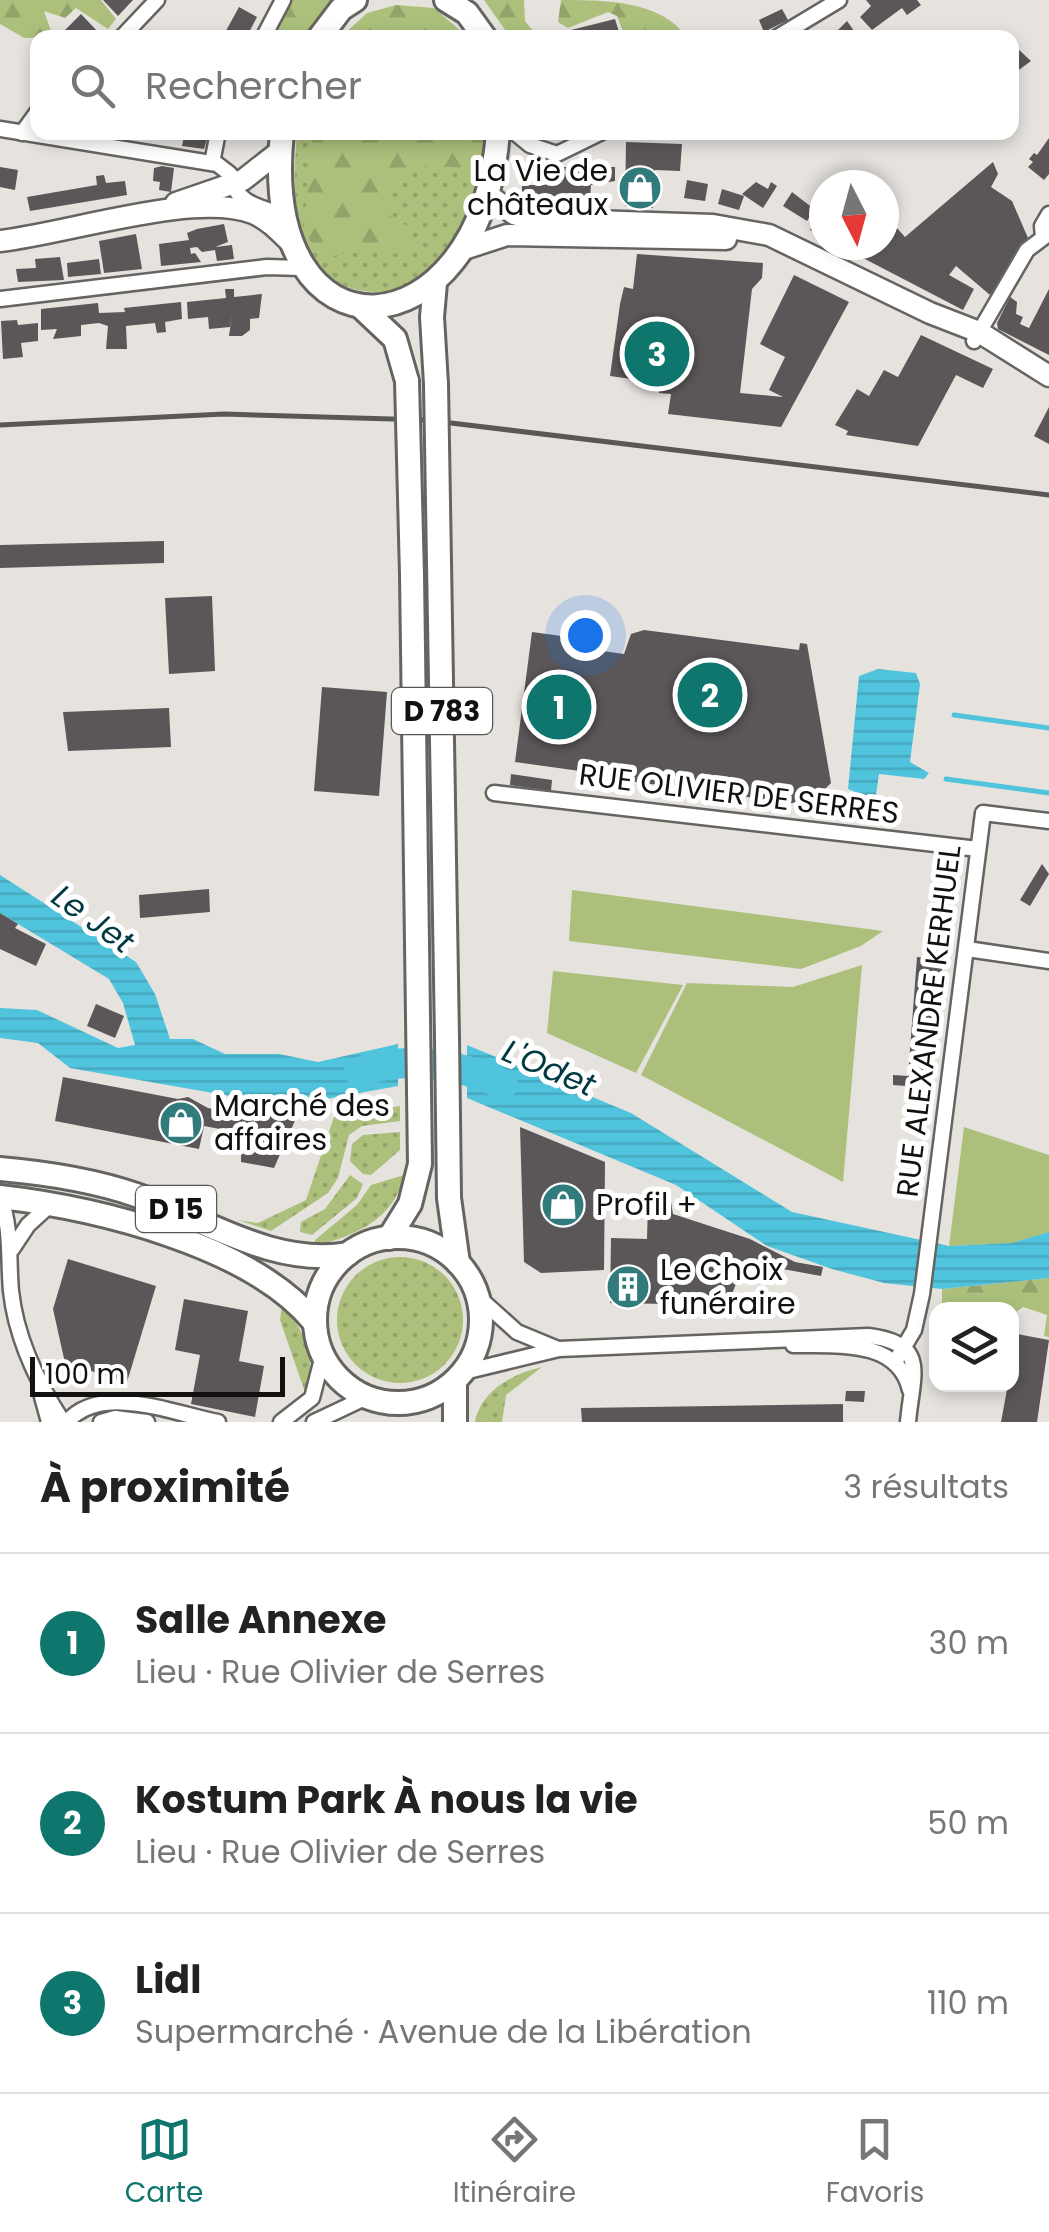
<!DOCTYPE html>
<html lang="fr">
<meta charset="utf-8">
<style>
body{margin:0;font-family:Poppins,sans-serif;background:#f6f6f6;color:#222}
.controls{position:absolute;right:30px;bottom:30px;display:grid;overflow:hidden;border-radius:20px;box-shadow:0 5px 15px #0003}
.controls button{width:90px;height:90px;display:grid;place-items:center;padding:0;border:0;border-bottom:2px solid #e0e0e0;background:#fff;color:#222;font:50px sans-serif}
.compass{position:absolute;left:809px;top:170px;width:90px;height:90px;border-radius:50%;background:#fff;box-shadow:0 5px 15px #0003;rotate:174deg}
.scale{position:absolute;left:30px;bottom:25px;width:255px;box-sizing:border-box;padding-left:10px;border:5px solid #121110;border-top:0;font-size:28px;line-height:35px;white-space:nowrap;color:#121110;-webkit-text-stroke:8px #fff;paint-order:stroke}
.you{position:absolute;left:585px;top:635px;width:35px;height:35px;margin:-25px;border:8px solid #fff;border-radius:50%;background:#1a73e8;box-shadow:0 0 0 15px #1a73e833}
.badge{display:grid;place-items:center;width:65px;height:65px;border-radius:50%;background:#0f766e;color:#fff;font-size:32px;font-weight:700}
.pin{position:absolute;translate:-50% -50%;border:5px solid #fff;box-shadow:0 2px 10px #0006}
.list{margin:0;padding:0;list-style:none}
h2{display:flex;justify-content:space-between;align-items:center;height:130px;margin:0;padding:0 40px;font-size:42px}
h2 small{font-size:32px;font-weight:400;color:#767676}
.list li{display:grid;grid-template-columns:65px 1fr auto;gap:30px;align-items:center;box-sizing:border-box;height:180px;padding:0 40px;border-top:2px solid #e0e0e0}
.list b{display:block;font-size:38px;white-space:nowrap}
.list p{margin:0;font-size:32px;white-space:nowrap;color:#767676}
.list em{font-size:32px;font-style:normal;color:#767676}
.icon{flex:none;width:55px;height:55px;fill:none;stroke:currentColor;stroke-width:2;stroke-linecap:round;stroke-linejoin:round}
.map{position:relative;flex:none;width:1049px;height:1422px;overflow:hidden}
.search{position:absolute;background:#fff;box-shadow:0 5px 15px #0003;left:30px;right:30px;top:30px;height:110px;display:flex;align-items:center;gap:25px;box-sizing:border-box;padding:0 35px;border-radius:20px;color:#767676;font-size:38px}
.sheet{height:670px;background:#fff}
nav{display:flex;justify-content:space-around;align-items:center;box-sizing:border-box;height:140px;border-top:2px solid #e0e0e0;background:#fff;font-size:28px;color:#767676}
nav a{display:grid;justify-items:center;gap:5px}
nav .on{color:#0f766e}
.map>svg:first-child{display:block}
</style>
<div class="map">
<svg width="1049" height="1422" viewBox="0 0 1049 1422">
<defs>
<pattern id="grass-dots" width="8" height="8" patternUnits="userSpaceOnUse" patternTransform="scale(2.5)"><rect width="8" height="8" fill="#acc07c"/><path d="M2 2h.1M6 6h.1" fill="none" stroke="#93a46a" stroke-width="1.8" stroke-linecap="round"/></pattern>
<pattern id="forest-firs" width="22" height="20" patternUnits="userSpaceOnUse" patternTransform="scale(2.5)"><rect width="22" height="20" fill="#acc07c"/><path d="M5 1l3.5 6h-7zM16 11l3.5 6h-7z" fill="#93a46a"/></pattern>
<pattern id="water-rules" width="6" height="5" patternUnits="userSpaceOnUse" patternTransform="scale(2.5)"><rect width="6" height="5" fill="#51c4dd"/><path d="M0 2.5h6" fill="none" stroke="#46a7bd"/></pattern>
</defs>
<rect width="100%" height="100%" fill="#e6e3df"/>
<g fill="url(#grass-dots)">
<path d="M297 133H487C478 180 468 230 434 267 398 306 328 299 305 247 291 214 294 168 297 133Z"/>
<polygon points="400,1106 400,1121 362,1126 349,1135 338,1178 328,1193 271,1231 238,1220 258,1223 306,1200 334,1117"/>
<polygon points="400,1132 400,1150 371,1175 363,1174 350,1161 352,1144 363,1135"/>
<polygon points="350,1175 363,1184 357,1198 312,1235 300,1232 301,1222 325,1209"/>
<path d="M404 1175C396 1217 354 1238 315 1245V1240L357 1205 371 1185Z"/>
<circle cx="400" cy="1320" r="63"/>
<path d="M282 1304C302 1325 320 1366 306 1395L280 1320Z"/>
<path d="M542 1367 506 1395 502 1422H475C481 1390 514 1373 542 1367Z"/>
</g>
<g fill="url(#forest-firs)">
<polygon points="0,0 101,0 116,19 108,29 76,8 65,18 44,11 53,37 24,38 0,24"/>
<polygon points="292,0 340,0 305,37 271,38"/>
<polygon points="484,0 524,0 525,21 538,37 510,37"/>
<path d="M561 0C601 0 662 0 686 37H625L617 16 608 12 568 28 558 22Z"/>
<polygon points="396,5 434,8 468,37 341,37 367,13"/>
<path d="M313 133 486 132V133L475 169C455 169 435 161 416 169 406 173 402 184 389 187V215L407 226 418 248 408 256 367 249 333 256 310 241 304 226Z"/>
<polygon points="1049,1278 1049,1337 1044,1336 1047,1315 1023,1307 1012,1315 1012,1310 942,1310 942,1289"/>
</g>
<g fill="#acc07c">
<polygon points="572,890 883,931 861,946 801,969 569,941"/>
<polygon points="862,965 843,1182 641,1075 687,983 793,987"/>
<polygon points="553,971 683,985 636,1073 547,1033"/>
<polygon points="964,1127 1049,1155 1049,1232 1013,1243 949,1246"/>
</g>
<g fill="url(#water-rules)">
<polygon points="878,669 916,673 920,684 910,762 929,773 924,779 879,774 876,795 869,798 848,789 859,676"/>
<polygon points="0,875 136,962 155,994 170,1039 193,1039 225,1054 279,1054 318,1062 398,1044 398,1086 288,1106 70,1068 38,1043 0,1038 0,1008 37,1010 118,1048 135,1045 123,1003 109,979 0,913"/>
<polygon points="467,1045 631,1113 792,1212 949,1246 1012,1243 1049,1232 1049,1278 942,1289 884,1283 832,1269 767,1246 676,1185 467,1098"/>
</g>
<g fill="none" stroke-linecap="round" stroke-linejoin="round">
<g stroke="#51c4dd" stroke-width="5">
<polyline points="954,715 1049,728"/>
<polyline points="946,779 1049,793"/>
</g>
<path stroke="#51c4dd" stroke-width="30" d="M359 1072C407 1055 457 1064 503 1084"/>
</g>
<g fill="#5b5657">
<polygon points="103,0 133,0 118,16"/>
<polygon points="866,0 917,0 921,5 907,15 902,8 872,30 860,17 871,6"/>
<polygon points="239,7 257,17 246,38 222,38"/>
<polygon points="782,9 788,20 764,32 759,20"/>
<polygon points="81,14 99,33 95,38 72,38 65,30"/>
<polygon points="615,19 620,35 569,38 567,31"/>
<polygon points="847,21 859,38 830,38"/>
<polygon points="1017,48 1031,61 1012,75 1012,54"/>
<polygon points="185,132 209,132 204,149 182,146"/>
<polygon points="1049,138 1049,174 1044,180 1028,167 1033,162 1029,159 1034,153 1037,155"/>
<polygon points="626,142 682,144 680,171 655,170 653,208 625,206"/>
<polygon points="993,162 998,174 991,187 1012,201 1028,238 990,295 956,266 949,275 974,289 963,310 838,245 884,245 888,218 905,237"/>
<polygon points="162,166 174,168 171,192 159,190 160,182 153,181 154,168"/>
<polygon points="0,167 18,170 15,190 0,187"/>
<polygon points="559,167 615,167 615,181 591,185 590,199 522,198 522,185 545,185 545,174"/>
<polygon points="104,175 106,183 125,181 127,195 30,211 27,197 97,185 96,176"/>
<polygon points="687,180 708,184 705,201 684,198"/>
<polygon points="756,182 768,189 771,182 777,186 763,208 742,194"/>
<polygon points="722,189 744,196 739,210 718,204"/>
<polygon points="792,192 814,209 807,221 783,206"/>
<polygon points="824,205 824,237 810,230"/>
<polygon points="224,224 228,242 215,247 232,245 234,259 217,261 215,250 202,252 197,247 190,248 191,254 195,253 201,262 161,266 159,244 189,240 187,233 197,229"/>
<polygon points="136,234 142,269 104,273 99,241"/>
<polygon points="637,254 763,263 762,278 752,289 740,393 783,397 769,390 785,357 760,344 794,275 849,302 781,427 668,414 671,394 659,393 660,383 610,376 620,304 624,287 633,289"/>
<polygon points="60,257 64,280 18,282 16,269 36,268 35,259"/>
<polygon points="99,259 101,274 68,277 67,263"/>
<polygon points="225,289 234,289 234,297 262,294 259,318 250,319 250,330 242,336 229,336 232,315 230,327 209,329 208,317 188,319 187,302 226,298"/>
<polygon points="1049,289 1049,355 998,329 997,323 1010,297 1017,302 1016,314 1023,317 1020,324 1029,328"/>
<polygon points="181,302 182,319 165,322 166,332 157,333 155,323 126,326 127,349 106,349 108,326 99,323 81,325 81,336 53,339 57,329 41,330 41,309 98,303 99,313 125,312 124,308"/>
<polygon points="17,320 18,325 38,323 38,341 21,343 23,357 3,359 1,321"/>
<polygon points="921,335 993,369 983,388 956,375 918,446 846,435 848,431 835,425 857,389 869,396 884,370 898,377"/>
<polygon points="1049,407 1049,444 1034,436"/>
<polygon points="164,541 164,563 0,568 0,545"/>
<polygon points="212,596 215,671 169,674 165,598"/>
<polygon points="644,630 799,650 800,643 807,644 831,783 815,799 792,803 614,779 616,766 589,763 587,772 515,762 532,632 605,642 603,651 624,654 631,634"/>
<polygon points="322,687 387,692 379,796 314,791"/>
<polygon points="169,708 171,747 68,751 63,712"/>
<polygon points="511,774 552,780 551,791 510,785"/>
<polygon points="1042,864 1049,874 1030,906 1020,900"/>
<polygon points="209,889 210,912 140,918 139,895"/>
<polygon points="0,913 18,924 15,928 46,944 36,966 0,949"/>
<polygon points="932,950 944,951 926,1102 905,1098 906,1086 893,1085 893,1075 908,1076 917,957 928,958 929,964"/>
<polygon points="96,1004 124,1016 115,1038 87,1026"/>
<polygon points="63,1077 178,1099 188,1097 208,1108 240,1114 239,1106 297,1116 274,1168 241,1162 241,1133 204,1126 199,1149 55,1121"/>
<polygon points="520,1127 605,1162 604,1270 541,1273 524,1262"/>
<polygon points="648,1202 671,1202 673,1214 750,1239 795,1262 823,1267 821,1276 744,1262 728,1305 610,1303 611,1238 647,1239"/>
<polygon points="68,1259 156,1286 127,1382 65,1363 53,1309"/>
<polygon points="184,1299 248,1311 239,1361 264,1366 255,1417 191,1404 200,1355 175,1350"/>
<polygon points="1017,1334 1049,1340 1037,1422 1001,1422 1008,1384 1012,1384"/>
<polygon points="846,1391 865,1391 864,1402 845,1401"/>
<polygon points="843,1404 843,1422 582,1422 581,1408"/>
</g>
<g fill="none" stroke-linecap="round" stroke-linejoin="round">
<defs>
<g id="minor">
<polyline points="121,38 157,0"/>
<polyline points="263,38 283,0"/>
<polyline points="776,38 839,0"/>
<path d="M0 129 217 164 230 174C234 203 259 207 284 215"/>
<polyline points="514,132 530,145 557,154 602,132"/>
<polyline points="22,133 38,111"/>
<polyline points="212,163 218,132"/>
<polyline points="0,299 267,267 301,268"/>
<polyline points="974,341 1027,250 1043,238 1042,226 1049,214"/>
<polyline points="494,793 978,849"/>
<polyline points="967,949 1049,961"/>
<path d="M0 1197C12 1229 8 1258 11 1291 16 1338 37 1382 63 1422"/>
<polyline points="12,1249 28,1225 51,1204"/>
<polyline points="477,1296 517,1332 558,1349"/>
<path d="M793 1345C834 1346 898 1338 910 1390"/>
<polyline points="895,1362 914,1330 922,1294 983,813 1049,821"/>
<path d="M464 1372 559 1349 868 1336C930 1343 912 1375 908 1422"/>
<polyline points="41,1393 49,1422"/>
<path d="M67 1422C102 1382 174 1414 218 1422"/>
<polyline points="101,1422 115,1418 147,1422"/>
<polyline points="281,1422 312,1398 323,1355"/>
<polyline points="314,1422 367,1397"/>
</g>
<g id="secondary">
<polyline points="487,194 514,214 532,219 713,225 769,235 930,313 979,332 1049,376"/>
<polyline points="176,203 243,180 280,151"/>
<path d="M0 241C66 234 193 191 253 213 267 219 278 230 289 241"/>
<polyline points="464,249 507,235 726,239"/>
</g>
<g id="primary">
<polyline points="446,0 467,13 485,38"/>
<polyline points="319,38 341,9 355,0"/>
<path d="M282 132C257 372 481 357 498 132"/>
<polyline points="435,283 432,317 436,384"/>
<polyline points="360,306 395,339 407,381"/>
<polyline points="447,1038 449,1198 458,1263"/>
<path d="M0 1169C46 1173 92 1180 136 1195 206 1219 272 1267 348 1254"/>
<path d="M0 1197C96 1208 251 1245 314 1322"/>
<circle cx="398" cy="1320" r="83"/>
<polyline points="389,1238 410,1204 420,1164 412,575"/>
<polyline points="455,1383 455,1422"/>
</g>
</defs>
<use href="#minor" stroke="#666460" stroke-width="19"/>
<use href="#secondary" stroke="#666460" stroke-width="25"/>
<use href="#primary" stroke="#666460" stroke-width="28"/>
<use href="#minor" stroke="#fff" stroke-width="14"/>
<use href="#secondary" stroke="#fff" stroke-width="20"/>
<use href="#primary" stroke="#fff" stroke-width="22"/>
<polyline stroke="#5a5856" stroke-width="5" points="0,425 224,414 426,420 1049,495"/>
<defs>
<g id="primary-bridge">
<polyline points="407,381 412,575"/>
<polyline points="436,384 447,1038"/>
</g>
</defs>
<use href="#primary-bridge" stroke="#666460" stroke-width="28" stroke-linecap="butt"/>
<use href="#primary-bridge" stroke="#fff" stroke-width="22"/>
</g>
<defs>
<symbol id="shop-disc" viewBox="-11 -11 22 22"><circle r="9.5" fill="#327b7c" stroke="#fff"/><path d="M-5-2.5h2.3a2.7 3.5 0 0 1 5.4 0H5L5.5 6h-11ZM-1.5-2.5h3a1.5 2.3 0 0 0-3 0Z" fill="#fff"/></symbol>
<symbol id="building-disc" viewBox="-11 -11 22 22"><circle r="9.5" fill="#327b7c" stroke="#fff"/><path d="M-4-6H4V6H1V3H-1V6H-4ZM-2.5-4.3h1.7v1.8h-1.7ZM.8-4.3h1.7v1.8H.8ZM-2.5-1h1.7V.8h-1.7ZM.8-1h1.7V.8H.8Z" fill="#fff"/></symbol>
</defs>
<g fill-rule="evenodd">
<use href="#shop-disc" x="615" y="163" width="50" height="50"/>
<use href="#shop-disc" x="156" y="1098" width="50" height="50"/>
<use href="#shop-disc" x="538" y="1180" width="50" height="50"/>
<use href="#building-disc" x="603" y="1262" width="50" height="50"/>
</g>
<g text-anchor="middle" stroke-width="10" stroke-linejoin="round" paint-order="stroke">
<g fill="#fff" stroke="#595858" stroke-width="2.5">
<rect x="392" y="688" width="100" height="46" rx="8"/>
<rect x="136" y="1186" width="80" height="46" rx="8"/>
</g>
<g font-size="28" font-weight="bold" fill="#121110">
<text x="442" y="721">D 783</text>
<text x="176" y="1219">D 15</text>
</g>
<g font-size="30" fill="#121110" stroke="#fff" text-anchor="start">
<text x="608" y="181" text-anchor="end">La Vie de<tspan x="608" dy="34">châteaux</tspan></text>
<text x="214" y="1116">Marché des<tspan x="214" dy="34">affaires</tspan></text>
<text x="596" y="1215">Profil +</text>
<text x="660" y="1280">Le Choix<tspan x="660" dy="34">funéraire</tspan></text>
</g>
<g font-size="30" fill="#121110" stroke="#fff">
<text transform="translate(739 794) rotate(7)" y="10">RUE OLIVIER DE SERRES</text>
<text transform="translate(929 1021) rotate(-83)" y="10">RUE ALEXANDRE KERHUEL</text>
</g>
<g font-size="32" font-style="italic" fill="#013943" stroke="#fff">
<text transform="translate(93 919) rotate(36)" y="11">Le Jet</text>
<text transform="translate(549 1068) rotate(23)" y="11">L'Odet</text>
</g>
</g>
</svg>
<div class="controls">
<button><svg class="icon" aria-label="layers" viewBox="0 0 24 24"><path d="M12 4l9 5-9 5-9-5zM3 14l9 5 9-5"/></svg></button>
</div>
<svg class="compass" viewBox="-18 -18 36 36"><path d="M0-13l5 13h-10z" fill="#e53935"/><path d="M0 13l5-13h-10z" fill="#767676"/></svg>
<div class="scale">100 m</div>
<div class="you"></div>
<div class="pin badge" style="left:559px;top:707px">1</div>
<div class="pin badge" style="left:710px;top:695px">2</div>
<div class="pin badge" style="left:657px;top:354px">3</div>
<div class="search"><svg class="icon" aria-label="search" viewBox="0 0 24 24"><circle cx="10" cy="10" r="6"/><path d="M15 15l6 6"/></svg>Rechercher</div>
</div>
<section class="sheet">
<h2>À proximité<small>3 résultats</small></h2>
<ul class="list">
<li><span class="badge">1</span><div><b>Salle Annexe</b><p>Lieu · Rue Olivier de Serres</p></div><em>30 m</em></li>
<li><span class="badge">2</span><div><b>Kostum Park À nous la vie</b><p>Lieu · Rue Olivier de Serres</p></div><em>50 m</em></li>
<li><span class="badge">3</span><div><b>Lidl</b><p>Supermarché · Avenue de la Libération</p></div><em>110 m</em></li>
</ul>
</section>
<nav>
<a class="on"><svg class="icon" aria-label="map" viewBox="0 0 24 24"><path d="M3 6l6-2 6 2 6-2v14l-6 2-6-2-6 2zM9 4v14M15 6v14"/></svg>Carte</a>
<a><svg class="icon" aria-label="directions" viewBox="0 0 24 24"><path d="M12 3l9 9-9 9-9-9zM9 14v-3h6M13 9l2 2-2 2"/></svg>Itinéraire</a>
<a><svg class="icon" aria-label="saved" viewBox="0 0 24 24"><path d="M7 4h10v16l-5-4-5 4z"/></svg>Favoris</a>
</nav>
